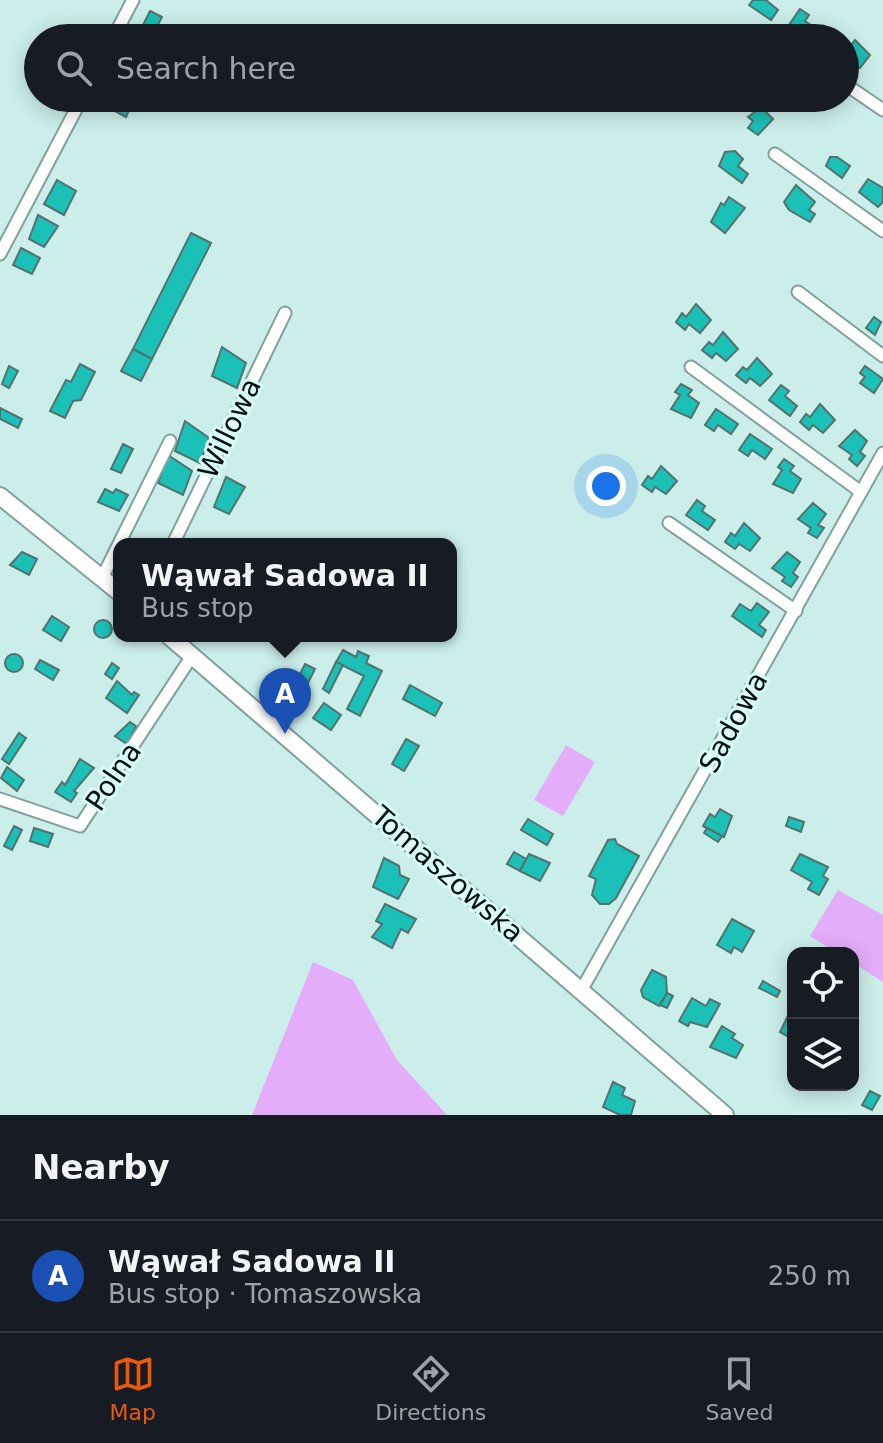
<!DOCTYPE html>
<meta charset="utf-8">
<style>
body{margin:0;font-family:"DejaVu Sans",sans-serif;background:#242831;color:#f1f3f6}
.controls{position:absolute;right:24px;bottom:24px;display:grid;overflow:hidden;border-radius:16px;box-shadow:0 4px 20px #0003}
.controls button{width:72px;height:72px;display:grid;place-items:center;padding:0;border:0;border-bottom:2px solid #363941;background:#171b24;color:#f1f3f6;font:40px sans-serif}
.you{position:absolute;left:606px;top:486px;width:28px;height:28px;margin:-20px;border:6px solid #fff;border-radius:50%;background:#1a73e8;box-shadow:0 0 0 12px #1a73e833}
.badge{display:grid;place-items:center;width:52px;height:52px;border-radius:50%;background:#ea580c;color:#fff;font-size:26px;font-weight:700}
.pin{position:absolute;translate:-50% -66px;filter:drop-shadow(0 2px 4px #0008)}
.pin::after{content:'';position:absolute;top:42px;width:28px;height:24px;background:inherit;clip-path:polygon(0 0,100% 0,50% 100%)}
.popup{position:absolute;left:113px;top:538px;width:344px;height:104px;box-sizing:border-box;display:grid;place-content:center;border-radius:16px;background:#171b24;filter:drop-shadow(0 2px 6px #0005);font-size:26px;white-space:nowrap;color:#9ea1a6}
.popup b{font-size:30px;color:#f1f3f6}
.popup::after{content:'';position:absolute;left:50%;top:100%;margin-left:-16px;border:16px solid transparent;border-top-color:#171b24}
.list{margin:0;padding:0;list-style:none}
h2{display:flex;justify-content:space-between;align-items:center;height:104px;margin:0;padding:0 32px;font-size:34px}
h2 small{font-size:26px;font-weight:400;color:#9ea1a6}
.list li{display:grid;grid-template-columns:52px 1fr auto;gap:24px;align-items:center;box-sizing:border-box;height:112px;padding:0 32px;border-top:2px solid #363941}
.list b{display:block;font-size:30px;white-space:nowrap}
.list p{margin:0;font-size:26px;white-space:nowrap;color:#9ea1a6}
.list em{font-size:26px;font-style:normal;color:#9ea1a6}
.icon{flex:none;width:44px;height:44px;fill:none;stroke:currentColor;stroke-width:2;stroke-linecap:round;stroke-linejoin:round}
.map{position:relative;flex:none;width:883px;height:1115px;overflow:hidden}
.search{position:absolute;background:#171b24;box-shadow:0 4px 20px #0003;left:24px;right:24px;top:24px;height:88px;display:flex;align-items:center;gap:20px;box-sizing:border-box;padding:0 28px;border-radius:44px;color:#9ea1a6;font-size:30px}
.sheet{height:216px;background:#171b24}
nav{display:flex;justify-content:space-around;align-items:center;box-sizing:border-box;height:112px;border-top:2px solid #363941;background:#171b24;font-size:22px;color:#9ea1a6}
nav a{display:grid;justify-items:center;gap:4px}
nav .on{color:#ea580c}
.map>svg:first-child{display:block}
</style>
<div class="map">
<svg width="883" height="1115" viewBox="0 0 883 1115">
<rect width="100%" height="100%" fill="#cbeeea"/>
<g fill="#e3adf9">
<polygon points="566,745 595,762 563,816 534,800"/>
<polygon points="838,890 883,915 883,982 853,963 853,953 837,953 810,936"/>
<polygon points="313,962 353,980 397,1060 447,1115 252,1115"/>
</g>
<g fill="#1bc0b6" stroke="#53726f" stroke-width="2">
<polygon points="753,0 766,0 778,10 771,20 749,5"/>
<polygon points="800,9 809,15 805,21 818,30 812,38 789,25"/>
<polygon points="150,11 162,17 151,38 139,33"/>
<polygon points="855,40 870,55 860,68 849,61 845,66 845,53"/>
<polygon points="102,98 128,98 126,101 132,104 126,117 100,103"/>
<polygon points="761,107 773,119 758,135 748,128 753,121 748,117"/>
<polygon points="735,151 743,159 738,166 748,174 742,183 719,166 725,152"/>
<polygon points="830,157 837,157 850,166 842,178 826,166"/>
<polygon points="868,179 883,188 883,202 878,207 859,192"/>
<polygon points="57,180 76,191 64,215 44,204"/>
<polygon points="796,185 815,202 809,210 815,214 810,222 789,210 784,202"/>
<polygon points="729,197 745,208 725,233 711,222 721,203 724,205"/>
<polygon points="38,215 58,226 44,247 29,239"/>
<polygon points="191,233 211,243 152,359 133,349"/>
<polygon points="21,248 40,258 32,274 13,265"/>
<polygon points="696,304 711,320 700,333 689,324 685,330 676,322 682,313 686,317"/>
<polygon points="874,317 881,322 875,335 866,328"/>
<polygon points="723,332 738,349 726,361 716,353 712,358 702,350 709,342 713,345"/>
<polygon points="222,347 246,363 237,388 212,376"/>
<polygon points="133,349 152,359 141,381 121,371"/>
<polygon points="757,358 772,374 760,386 750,378 746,383 736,375 743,367 747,370"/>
<polygon points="80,364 95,372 81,400 73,401 65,418 50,411 66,380 71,382"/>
<polygon points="9,366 18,371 9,388 2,384"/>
<polygon points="865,366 883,379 874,393 860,383 865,377 860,373"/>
<polygon points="681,384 692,390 688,395 699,403 691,418 671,409 680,395 675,392"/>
<polygon points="781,385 789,391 785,396 797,406 790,416 769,400"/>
<polygon points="820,404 835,420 823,433 813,425 809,430 800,422 806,414 810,417"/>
<polygon points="0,408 22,419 18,428 0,419"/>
<polygon points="716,409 738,424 731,434 718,425 714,431 705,425"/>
<polygon points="185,421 209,438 200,463 175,451"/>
<polygon points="855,430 867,441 860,452 865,456 857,466 849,459 852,455 839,446"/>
<polygon points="750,434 772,449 765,459 752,450 748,456 739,450"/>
<polygon points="123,444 133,449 121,473 111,469"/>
<polygon points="168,455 192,471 183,495 158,483"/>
<polygon points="784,459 794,466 790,471 801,479 793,493 773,484 782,470 778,467"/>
<polygon points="661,466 677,481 666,494 655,487 652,492 642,485 648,476 652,479"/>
<polygon points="226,477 245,487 229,514 214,507"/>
<polygon points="105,489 113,493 116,489 128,495 119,511 98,502"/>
<polygon points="697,500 705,506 702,511 715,520 708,530 686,515"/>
<polygon points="813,503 826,514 818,525 824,528 817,538 808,533 811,528 798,519"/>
<polygon points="744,523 760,538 750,551 739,544 735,549 725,542 731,533 735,536"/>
<polygon points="22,552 37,559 29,575 10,565"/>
<polygon points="787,552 800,562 793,573 798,577 791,587 782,581 785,577 772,568"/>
<polygon points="757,603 769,612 759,625 766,630 762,637 732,616 740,604 751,611"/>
<polygon points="52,616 69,627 61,641 43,630"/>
<circle cx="103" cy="629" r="9"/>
<polygon points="343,650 356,657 358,651 369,656 366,663 382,671 360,716 347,709 364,676 336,662"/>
<circle cx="14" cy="663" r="9"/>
<polygon points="40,660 59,670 53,680 35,669"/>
<polygon points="336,662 343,665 329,693 323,689"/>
<polygon points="112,663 119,668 112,679 105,674"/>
<polygon points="305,664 315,669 307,685 297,680"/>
<polygon points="278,670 291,677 283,693 269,686"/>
<polygon points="117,681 132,695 134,692 139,695 127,713 106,698"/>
<polygon points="410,685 442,703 435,716 403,699"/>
<polygon points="292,689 306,696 299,709 286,702"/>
<polygon points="324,703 341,715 331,730 313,718"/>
<polygon points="130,722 136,726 127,744 115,736"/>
<polygon points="19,733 26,738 9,764 2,759"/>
<polygon points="406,739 419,746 404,771 392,764"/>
<polygon points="80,759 94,768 74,791 77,793 71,802 55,792 62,782 65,785"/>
<polygon points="7,767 24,780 17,791 1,778"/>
<polygon points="720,809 732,816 724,837 703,826 710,814 715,817"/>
<polygon points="789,817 804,822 801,832 786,826"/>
<polygon points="528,819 553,834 547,845 521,830"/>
<polygon points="14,826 22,830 12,850 4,846"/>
<polygon points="34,828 53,834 48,847 30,841"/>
<polygon points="707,828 722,836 718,842 704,833"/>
<polygon points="615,839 617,844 639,856 616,898 609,904 600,904 592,895 596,879 589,876 608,840"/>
<polygon points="514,852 526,859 520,871 507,864"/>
<polygon points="529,854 550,863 540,881 520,871"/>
<polygon points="800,854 828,867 823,876 828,879 819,895 808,889 812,882 791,870"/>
<polygon points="384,858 399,866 400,875 409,879 398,899 373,887"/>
<polygon points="385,904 416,919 408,933 401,929 392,948 372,937 382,924 376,921"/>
<polygon points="732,919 754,931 742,952 734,947 731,953 717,945"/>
<polygon points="652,970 666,977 667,993 659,1006 643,997 641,990"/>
<polygon points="763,981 780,991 777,997 759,988"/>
<polygon points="667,993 673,996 667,1008 660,1005"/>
<polygon points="692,998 706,1006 710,999 720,1004 707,1027 690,1022 688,1026 679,1021"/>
<polygon points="793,1005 793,1029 789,1037 780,1032"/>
<polygon points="722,1026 735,1034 732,1038 743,1045 736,1058 710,1047"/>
<polygon points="613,1082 625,1088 622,1095 635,1101 631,1115 620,1115 603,1107"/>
<polygon points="870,1091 880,1096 872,1110 862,1105"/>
</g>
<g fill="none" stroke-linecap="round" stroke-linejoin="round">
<defs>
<g id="street">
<polyline points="778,37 780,38"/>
<polyline points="113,38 133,0"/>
<polyline points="845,84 883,110"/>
<polyline points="775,154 883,231"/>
<polyline points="0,254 82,98"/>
<polyline points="798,292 883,356"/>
<polyline points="691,367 861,492"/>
<polyline points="669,523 796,611"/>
<polyline points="173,544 285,313"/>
<polyline points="102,578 170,441"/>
<polyline points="0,799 80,826 192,656"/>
<polyline points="582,989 883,453"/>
</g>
<g id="secondary">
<polyline points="0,496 119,592"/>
<polyline points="169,636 725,1115"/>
</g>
</defs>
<use href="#street" stroke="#80a19d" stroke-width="15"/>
<use href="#secondary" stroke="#80a19d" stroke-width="20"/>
<use href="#street" stroke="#fff" stroke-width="11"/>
<use href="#secondary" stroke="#fff" stroke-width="16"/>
</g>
<g text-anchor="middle" stroke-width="6" stroke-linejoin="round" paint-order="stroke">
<g font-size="28" fill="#051110" stroke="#d8fbf7">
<text transform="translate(229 428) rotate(-64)" y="10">Willowa</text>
<text transform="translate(733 722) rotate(-61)" y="10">Sadowa</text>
<text transform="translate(113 776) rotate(-56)" y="10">Polna</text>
<text transform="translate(448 874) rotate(41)" y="10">Tomaszowska</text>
</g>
</g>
</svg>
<div class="controls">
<button><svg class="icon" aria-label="locate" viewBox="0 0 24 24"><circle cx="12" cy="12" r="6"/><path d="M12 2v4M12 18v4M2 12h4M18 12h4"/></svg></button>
<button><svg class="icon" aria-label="layers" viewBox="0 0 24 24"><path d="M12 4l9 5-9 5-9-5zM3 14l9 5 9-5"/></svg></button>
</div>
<div class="you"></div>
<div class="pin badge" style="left:285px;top:734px;background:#1a4fb4">A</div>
<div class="popup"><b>Wąwał Sadowa II</b>Bus stop</div>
<div class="search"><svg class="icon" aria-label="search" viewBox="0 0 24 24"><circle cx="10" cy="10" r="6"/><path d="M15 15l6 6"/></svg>Search here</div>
</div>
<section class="sheet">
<h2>Nearby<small></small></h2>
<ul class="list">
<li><span class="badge" style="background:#1a4fb4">A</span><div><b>Wąwał Sadowa II</b><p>Bus stop · Tomaszowska</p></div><em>250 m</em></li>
</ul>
</section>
<nav>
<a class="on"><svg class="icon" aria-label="map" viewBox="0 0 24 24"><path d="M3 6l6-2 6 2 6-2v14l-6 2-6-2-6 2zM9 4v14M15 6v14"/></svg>Map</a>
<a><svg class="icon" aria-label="directions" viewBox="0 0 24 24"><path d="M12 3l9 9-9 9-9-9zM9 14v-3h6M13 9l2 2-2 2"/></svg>Directions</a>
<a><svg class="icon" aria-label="saved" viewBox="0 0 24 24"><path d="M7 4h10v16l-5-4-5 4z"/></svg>Saved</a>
</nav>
